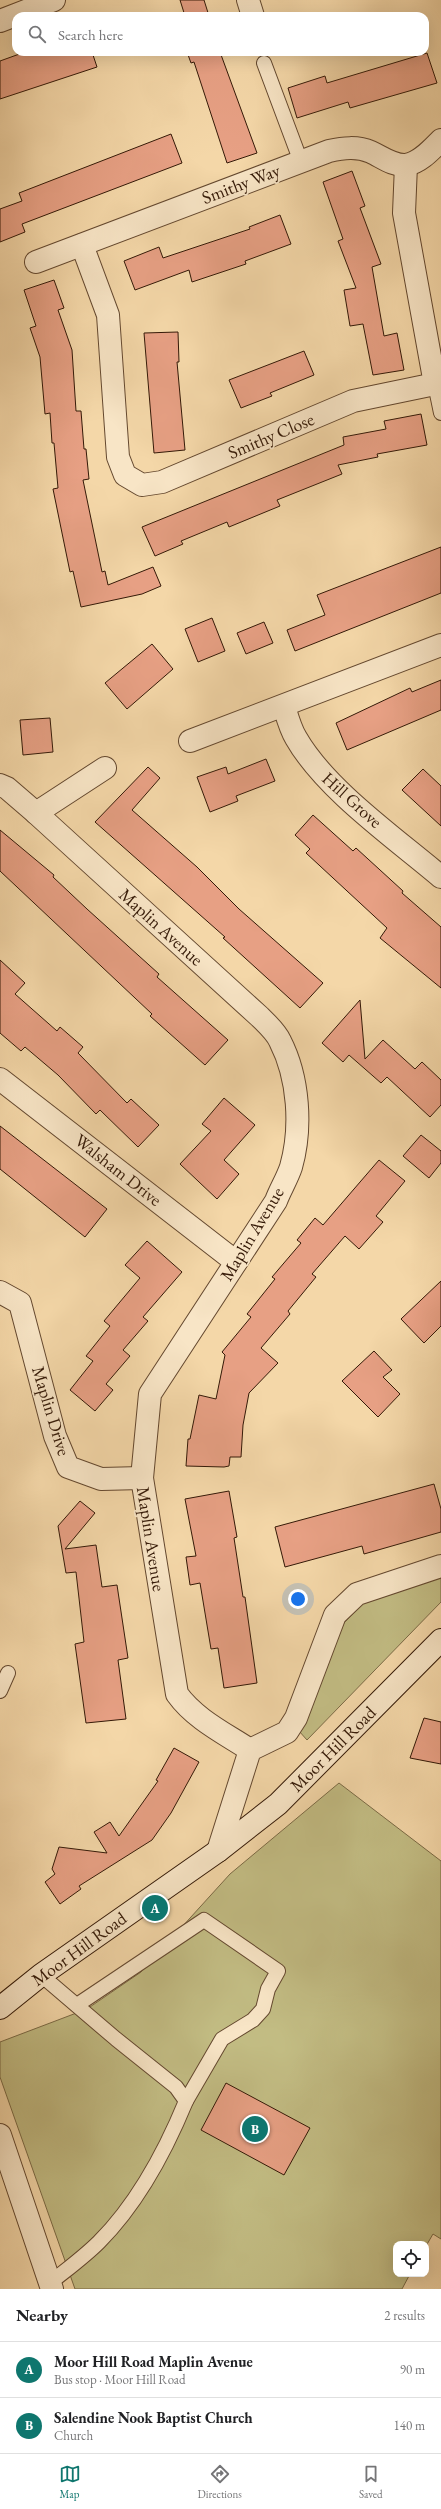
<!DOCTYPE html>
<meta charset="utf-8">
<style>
body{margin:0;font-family:"EB Garamond",serif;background:#f2f2f2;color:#202124}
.controls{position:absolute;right:12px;bottom:12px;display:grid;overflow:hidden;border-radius:8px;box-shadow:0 4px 16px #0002}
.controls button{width:36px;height:36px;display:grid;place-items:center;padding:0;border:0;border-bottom:1px solid #e0e0e0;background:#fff;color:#202124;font:20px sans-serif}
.you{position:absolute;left:298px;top:1599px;width:14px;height:14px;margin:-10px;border:3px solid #fff;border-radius:50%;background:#1a73e8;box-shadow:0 0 0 6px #1a73e833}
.badge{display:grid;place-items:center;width:26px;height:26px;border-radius:50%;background:#0f766e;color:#fff;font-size:13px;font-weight:700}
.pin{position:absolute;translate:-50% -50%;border:2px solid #fff;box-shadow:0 1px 4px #0006}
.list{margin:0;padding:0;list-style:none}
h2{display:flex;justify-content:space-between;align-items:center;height:52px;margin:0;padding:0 16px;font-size:17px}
h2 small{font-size:13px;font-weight:400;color:#757577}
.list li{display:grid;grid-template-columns:26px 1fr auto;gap:12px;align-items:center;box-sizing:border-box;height:56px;padding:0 16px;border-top:1px solid #e0e0e0}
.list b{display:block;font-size:15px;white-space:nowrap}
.list p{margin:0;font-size:13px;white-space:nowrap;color:#757577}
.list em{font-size:13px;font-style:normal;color:#757577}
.icon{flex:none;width:22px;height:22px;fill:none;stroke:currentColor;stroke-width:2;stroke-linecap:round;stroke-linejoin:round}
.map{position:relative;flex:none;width:441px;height:2289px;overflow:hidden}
.search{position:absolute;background:#fff;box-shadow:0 4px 16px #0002;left:12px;right:12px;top:12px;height:44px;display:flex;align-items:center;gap:10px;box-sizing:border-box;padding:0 14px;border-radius:12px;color:#757577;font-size:15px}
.sheet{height:164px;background:#fff}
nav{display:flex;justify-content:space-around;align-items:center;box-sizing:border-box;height:56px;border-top:1px solid #e0e0e0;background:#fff;font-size:11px;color:#757577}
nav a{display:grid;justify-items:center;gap:2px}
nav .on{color:#0f766e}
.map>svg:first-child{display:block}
</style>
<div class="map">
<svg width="441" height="2289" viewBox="0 0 441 2289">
<rect width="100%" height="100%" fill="#f4d7a8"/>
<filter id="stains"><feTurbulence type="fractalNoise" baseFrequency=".005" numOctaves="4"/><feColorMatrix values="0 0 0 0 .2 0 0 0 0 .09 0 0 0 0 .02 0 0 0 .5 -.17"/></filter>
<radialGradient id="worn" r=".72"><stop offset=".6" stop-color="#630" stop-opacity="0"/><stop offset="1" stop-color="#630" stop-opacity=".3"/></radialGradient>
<g fill="#c2bc83" stroke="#7b6a45">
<polygon points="441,1576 441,1602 307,1740 299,1731 344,1623 364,1602"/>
<polygon points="339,1783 441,1861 441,2239 433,2234 426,2246 426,2244 396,2244 396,2274 410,2274 402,2289 75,2289 0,2077 0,2042 87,2009 141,1972 230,1874"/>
</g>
<g fill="#e7a084" stroke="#341907">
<polygon points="180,0 204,0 209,16 185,16"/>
<polygon points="25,52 92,52 97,67 0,99 0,61"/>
<polygon points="187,52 220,52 257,153 227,163 194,62 191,63"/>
<polygon points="427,53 437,83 350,108 348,102 297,118 288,88 325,76 327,83"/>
<polygon points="171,134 182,163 22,224 25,232 0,242 0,209 22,201 19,193"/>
<polygon points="352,171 365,206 360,208 381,264 372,267 384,336 397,333 404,370 373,375 363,324 350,326 344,290 356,288 338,241 343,239 323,182"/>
<polygon points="280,215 291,244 245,261 246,264 192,282 189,270 135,290 124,261 159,247 163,258 250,229 249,227"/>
<polygon points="54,280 64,308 58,310 72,350 76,411 81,411 84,449 86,449 89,479 83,480 102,572 105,571 108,585 153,567 161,586 142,594 81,607 73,571 70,572 53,489 58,488 54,443 52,443 50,413 45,414 40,357 30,328 36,326 24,290"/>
<polygon points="178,332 179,362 177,362 185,450 154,453 144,333"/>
<polygon points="304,351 314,375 270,393 272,396 241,408 229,380"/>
<polygon points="421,414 427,445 377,454 378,457 338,465 342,474 277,500 280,506 229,527 227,522 181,541 183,544 155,556 142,527 344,445 343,437 386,429 384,421"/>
<polygon points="441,547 441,593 295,651 287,630 325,615 317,595"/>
<polygon points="212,618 225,651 198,662 185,629"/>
<polygon points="264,622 273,643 246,654 237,633"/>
<polygon points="152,644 173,669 127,709 105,683"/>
<polygon points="441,680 441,710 347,750 336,723 410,688 412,692"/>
<polygon points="50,718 53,752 23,755 20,720"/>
<polygon points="266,759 275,781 236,796 238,801 210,812 197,777 226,767 228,774"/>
<polygon points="148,767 160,778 132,810 197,867 239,909 323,983 300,1008 223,938 225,937 95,822"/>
<polygon points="423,769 441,786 441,826 402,790"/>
<polygon points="313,815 353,851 356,848 403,891 402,893 441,927 441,988 380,938 387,928 306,853 310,849 295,835"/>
<polygon points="0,830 54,875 53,877 87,909 159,974 157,977 228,1040 205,1065 150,1016 152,1014 0,871"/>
<polygon points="0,960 25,983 15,994 57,1031 60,1027 83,1047 78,1053 127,1103 131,1099 159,1125 138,1147 100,1110 96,1114 58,1075 25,1047 21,1051 0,1033"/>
<polygon points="360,1000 365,1059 383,1040 415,1069 422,1062 441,1080 441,1105 430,1117 387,1077 381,1083 349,1055 343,1062 322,1043"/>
<polygon points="224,1098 255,1125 224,1160 239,1174 217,1199 180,1164 211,1131 202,1124"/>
<polygon points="0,1126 107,1209 85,1237 0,1169"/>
<polygon points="421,1135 441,1151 441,1163 429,1178 403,1156"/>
<polygon points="379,1160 405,1181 376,1216 383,1222 359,1249 345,1236 312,1274 316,1277 288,1311 290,1314 261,1348 278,1363 249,1393 243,1425 241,1457 230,1457 229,1466 224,1467 186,1466 188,1439 190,1439 199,1395 216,1399 225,1355 222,1352 251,1317 247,1314 275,1279 272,1277 301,1243 297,1240 315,1218 323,1225"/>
<polygon points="147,1241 182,1272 143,1317 148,1321 123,1350 130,1356 106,1384 113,1390 95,1411 70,1390 93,1361 86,1356 110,1326 104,1321 140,1278 125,1265"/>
<polygon points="441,1281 441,1326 424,1343 401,1319"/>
<polygon points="374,1351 392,1370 383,1377 400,1394 378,1417 342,1381"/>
<polygon points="434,1484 441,1509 441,1532 364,1554 362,1546 285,1567 275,1527"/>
<polygon points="229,1491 237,1537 234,1538 243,1597 245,1597 257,1683 224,1688 218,1648 211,1649 200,1583 190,1585 186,1557 196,1556 185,1499"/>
<polygon points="80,1501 95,1513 65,1549 96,1545 102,1587 117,1585 128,1658 118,1660 126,1719 86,1723 75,1644 84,1642 76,1572 66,1573 58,1526"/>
<polygon points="424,1718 441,1722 441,1764 410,1758"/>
<polygon points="174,1748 199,1762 171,1813 152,1840 79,1886 81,1889 60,1904 45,1882 55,1874 52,1869 59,1847 107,1853 94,1832 110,1822 119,1836 158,1781 156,1780"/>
<polygon points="226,2083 310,2128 284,2175 201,2130"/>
</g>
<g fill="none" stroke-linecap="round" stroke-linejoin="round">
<defs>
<g id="lane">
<polyline points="264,63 301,162"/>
<polyline points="435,384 441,413"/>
<polyline points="0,1691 8,1673"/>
<path d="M41 1975 116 2039 176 2087 186 2101C165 2152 138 2203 99 2242 84 2257 66 2270 50 2283"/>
<polyline points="77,2005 204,1920 278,1971 268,1989 263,2009 253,2020 222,2039 186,2101"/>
</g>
<g id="street">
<polyline points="248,0 253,16"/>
<polyline points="0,21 54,0"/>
<polyline points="82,245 108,315 118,457 125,475 142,485 162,482 353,401 435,384 404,213 406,165"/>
<path d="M36 262 329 151C343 148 357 146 371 152 382 157 393 166 406 165 420 163 432 149 441 140"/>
<path d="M284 706C287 716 290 728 296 738 325 789 395 838 441 877"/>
<polyline points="190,741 441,645"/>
<path d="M0 785 7 788 36 813 260 1017C267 1024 276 1032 280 1041 299 1078 302 1128 291 1167 287 1179 280 1190 276 1201L150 1394 142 1478 177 1694C195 1719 224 1733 250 1750"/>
<polyline points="36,813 105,768"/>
<polyline points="0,1079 236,1262"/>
<polyline points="0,1292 20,1303 55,1436 68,1467 101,1479 142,1478"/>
<polyline points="218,1851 250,1750 287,1732 296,1718 335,1615 357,1594 441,1566"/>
<polyline points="0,2135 52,2289"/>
</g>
<polyline id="secondary" points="0,2008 41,1975 218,1851 278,1804 441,1640"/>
</defs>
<use href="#lane" stroke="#64482f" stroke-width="16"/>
<use href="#street" stroke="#64482f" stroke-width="24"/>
<use href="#secondary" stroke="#341907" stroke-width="24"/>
<use href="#lane" stroke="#f8e5c6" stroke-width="14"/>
<use href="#street" stroke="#f8e5c6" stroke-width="22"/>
<use href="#secondary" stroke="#f8e5c6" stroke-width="22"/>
</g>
<g text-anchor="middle" stroke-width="3.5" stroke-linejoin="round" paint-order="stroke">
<g font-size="18" fill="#341907" stroke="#f8e5c6">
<text transform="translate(241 184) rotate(-21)" y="6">Smithy Way</text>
<text transform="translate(271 436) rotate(-23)" y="6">Smithy Close</text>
<text transform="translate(352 800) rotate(42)" y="6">Hill Grove</text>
<text transform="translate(161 927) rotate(42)" y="6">Maplin Avenue</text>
<text transform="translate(118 1170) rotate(38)" y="6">Walsham Drive</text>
<text transform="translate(252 1234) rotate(-59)" y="6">Maplin Avenue</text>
<text transform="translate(51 1411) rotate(73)" y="6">Maplin Drive</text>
<text transform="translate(151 1539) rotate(81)" y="6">Maplin Avenue</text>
<text transform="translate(333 1749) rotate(-45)" y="6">Moor Hill Road</text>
<text transform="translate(79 1949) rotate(-36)" y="6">Moor Hill Road</text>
</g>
</g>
<rect width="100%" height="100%" filter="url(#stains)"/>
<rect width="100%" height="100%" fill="url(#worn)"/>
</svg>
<div class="controls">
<button><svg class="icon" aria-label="locate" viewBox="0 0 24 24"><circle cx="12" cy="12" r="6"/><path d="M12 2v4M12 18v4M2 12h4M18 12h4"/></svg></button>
</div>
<div class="you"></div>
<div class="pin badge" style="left:155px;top:1908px">A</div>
<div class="pin badge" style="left:255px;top:2129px">B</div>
<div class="search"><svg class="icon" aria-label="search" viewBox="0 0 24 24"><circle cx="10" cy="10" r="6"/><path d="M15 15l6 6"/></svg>Search here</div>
</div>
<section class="sheet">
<h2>Nearby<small>2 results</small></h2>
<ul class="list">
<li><span class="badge">A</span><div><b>Moor Hill Road Maplin Avenue</b><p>Bus stop · Moor Hill Road</p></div><em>90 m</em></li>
<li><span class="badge">B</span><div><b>Salendine Nook Baptist Church</b><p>Church</p></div><em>140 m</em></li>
</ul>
</section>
<nav>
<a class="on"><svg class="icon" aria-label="map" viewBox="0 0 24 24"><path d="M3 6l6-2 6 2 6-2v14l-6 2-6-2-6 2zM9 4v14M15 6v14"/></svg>Map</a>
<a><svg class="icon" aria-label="directions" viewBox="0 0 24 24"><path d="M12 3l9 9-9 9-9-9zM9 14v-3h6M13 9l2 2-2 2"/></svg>Directions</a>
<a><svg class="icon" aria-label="saved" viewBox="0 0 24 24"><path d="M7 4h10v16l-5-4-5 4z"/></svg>Saved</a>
</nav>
